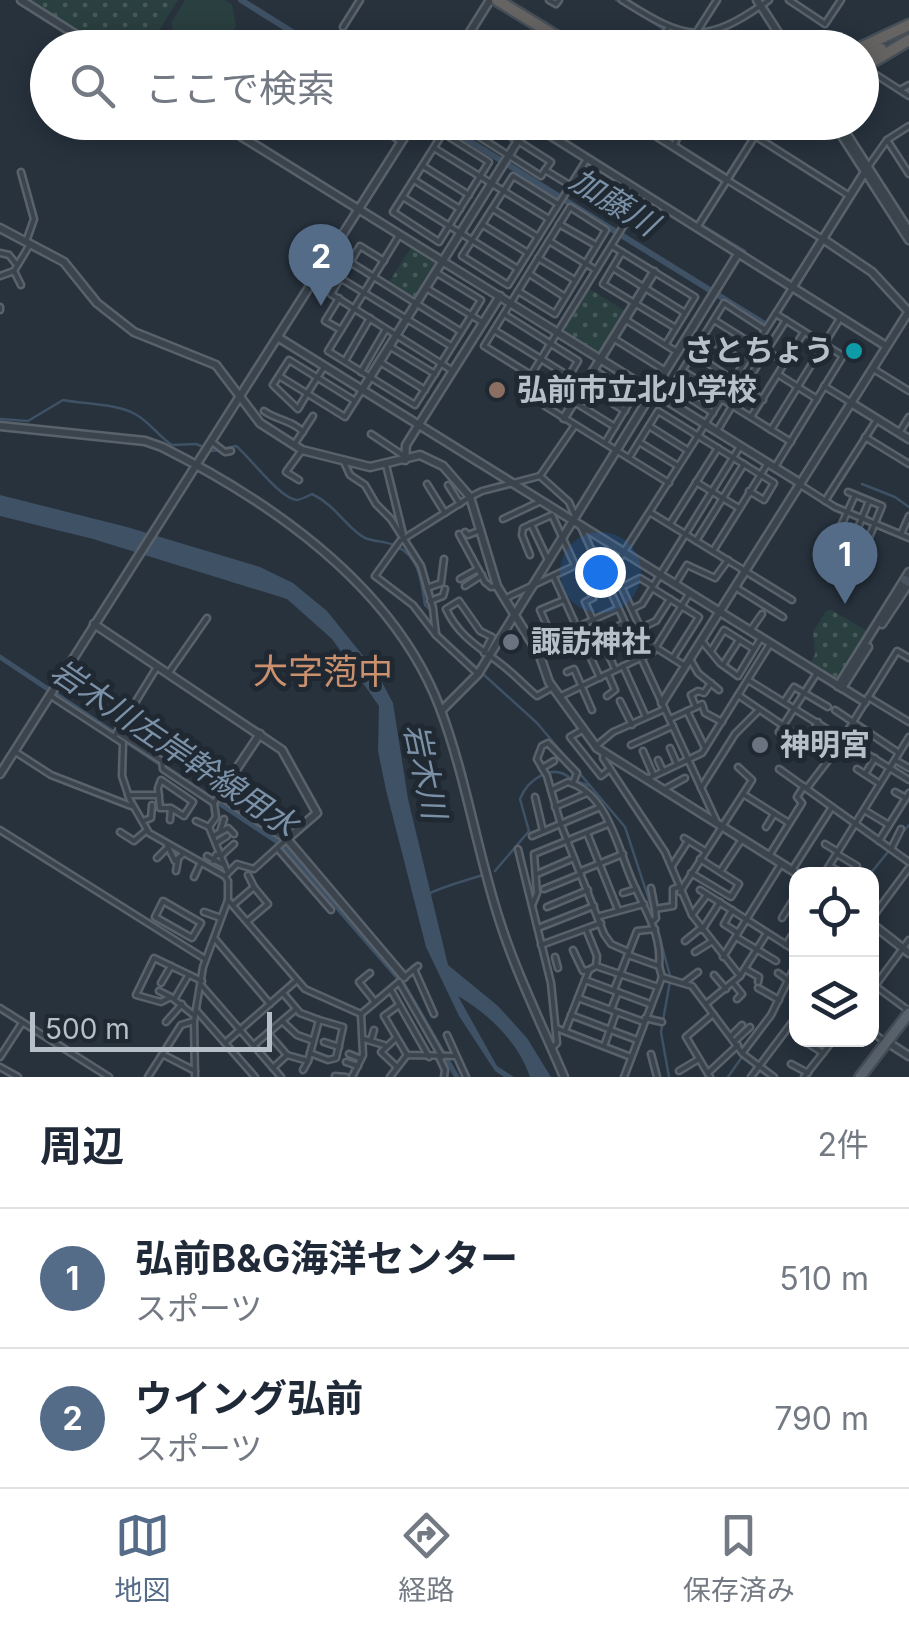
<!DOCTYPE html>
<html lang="ja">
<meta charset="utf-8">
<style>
body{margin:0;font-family:Inter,"Noto Sans JP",sans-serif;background:#f6f6f7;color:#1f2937}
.controls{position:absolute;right:30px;bottom:30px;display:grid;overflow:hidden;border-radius:20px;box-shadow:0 5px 25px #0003}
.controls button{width:90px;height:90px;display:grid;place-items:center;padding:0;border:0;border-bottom:2px solid #e0e1e3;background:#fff;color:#1f2937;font:50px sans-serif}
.scale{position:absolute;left:30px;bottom:25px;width:242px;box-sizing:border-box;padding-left:10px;border:5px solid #b7bfc8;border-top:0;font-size:28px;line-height:35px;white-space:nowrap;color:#b7bfc8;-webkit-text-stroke:8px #202932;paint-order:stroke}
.you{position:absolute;left:600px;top:572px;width:35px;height:35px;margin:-25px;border:8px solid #fff;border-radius:50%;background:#1a73e8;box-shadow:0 0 0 15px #1a73e833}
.badge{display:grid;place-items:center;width:65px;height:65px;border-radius:50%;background:#556c89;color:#fff;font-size:32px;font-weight:700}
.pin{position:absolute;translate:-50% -82px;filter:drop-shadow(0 2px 5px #0008)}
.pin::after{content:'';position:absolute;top:52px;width:35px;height:30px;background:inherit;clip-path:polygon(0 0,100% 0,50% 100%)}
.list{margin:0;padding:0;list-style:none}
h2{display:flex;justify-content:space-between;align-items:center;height:130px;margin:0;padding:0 40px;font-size:42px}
h2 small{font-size:32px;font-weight:400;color:#747a83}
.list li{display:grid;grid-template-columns:65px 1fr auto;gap:30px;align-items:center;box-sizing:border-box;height:140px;padding:0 40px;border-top:2px solid #e0e1e3}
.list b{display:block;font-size:38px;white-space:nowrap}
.list p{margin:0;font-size:32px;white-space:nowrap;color:#747a83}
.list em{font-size:32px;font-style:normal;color:#747a83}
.icon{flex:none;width:55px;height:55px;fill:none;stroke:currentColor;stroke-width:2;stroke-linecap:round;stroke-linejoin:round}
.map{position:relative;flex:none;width:909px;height:1077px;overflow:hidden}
.search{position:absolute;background:#fff;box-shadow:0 5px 25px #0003;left:30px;right:30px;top:30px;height:110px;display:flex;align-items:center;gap:25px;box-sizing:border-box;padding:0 35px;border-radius:55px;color:#747a83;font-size:38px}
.sheet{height:410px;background:#fff}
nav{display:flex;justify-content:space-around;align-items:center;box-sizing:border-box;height:140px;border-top:2px solid #e0e1e3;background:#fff;font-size:28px;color:#747a83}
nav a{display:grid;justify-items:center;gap:5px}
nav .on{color:#556c89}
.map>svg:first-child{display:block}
</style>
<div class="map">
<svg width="909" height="1077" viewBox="0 0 909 1077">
<defs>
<pattern id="park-dots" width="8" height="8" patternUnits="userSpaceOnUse" patternTransform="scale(2.5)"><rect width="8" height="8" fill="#2a3f3f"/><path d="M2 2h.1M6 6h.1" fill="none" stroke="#475959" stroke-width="1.8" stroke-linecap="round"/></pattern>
</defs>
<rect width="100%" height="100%" fill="#27323d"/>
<g fill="url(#park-dots)">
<polygon points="26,0 178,0 148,48 103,47"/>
<polygon points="412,246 439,262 416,298 389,282"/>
<polygon points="588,288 627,312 601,355 566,333 564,328"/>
<polygon points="831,610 867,631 837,678 811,662 815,654 813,632 826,611"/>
</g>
<polygon fill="#2a3f3f" points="185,0 225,0 232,4 236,26 226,45 185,47 175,37 171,23"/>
<path fill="#3f5164" d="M0 495 127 527 260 567 293 583 327 611 377 673 393 703 408 799 448 965 498 1006 527 1038 551 1077H530C518 1042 490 1015 458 996L497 1066 514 1077H504L495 1071 459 1016 426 947 386 790 378 751 379 706 332 639 287 599 93 539 0 516Z"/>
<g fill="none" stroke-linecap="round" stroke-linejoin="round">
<g stroke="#3f5164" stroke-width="2.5">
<polyline points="616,0 665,30"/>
<polyline points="669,31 687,36 693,48"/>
<polyline points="727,175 752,136 750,122"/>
<polyline points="728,183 702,225 745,251"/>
<path d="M0 419 28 421 63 400C84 404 119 404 135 414 150 422 159 437 172 445L196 444 213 451 236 446C250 457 280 499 297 500 300 500 310 495 312 494 336 505 348 530 365 538 375 542 387 541 396 546 420 557 421 581 425 605L434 613 440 634 477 668"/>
<polyline points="862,484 895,497 909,507"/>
<polyline points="483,674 537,723 625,827 653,912"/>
<polyline points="576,781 590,786"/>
<polyline points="900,835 909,825"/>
<path d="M495 871 529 831 520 799C528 779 553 762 571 779"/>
<polyline points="870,874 896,842"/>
<path d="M429 894C434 890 473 878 483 875"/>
<polyline points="655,920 670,976"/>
<polyline points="760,1031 776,1011 796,968"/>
<polyline points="669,1077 661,1032 670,981"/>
<polyline points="728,1077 747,1050"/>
</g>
<polyline stroke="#3f5164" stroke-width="5" points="0,657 285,847 402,982 457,1077"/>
<g stroke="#3f5164" stroke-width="6">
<polyline points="241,0 318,48"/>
<polyline points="439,122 763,323"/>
</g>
<defs>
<g id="minor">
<polyline points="549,0 556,4 559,0"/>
<path d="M622 0C687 41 704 46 769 0"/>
<polyline points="789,0 825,24 841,0"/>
<polyline points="343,27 360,0"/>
<polyline points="696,33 717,0"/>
<polyline points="656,48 668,28"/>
<polyline points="867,69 909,96"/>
<polyline points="900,90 909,85"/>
<polyline points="371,122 402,142"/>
<polyline points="456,122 541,176 545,170"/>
<polyline points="488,122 551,162 545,170 568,184"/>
<polygon points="443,133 489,162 439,242 393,212"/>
<polyline points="755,136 848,195"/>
<polyline points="887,140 909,174"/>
<polyline points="674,145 685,122"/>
<polyline points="434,148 549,219"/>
<polyline points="423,166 469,195"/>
<polyline points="868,167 887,140 909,126"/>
<polyline points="21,172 34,219 27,239"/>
<polyline points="414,180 460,209"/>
<polyline points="727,180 821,238"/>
<polyline points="403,197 518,269"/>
<polyline points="558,204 513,176 462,256 508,285 587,159"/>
<polyline points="493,209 538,237"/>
<polyline points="559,224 594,244"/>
<polyline points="483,225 528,253"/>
<polyline points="698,226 755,136 753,122"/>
<polyline points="400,234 328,351 415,405 481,300 437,273"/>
<polyline points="549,241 596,270"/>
<polyline points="612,246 695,297 666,344"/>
<polyline points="622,252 603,284 674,327"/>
<polyline points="0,253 9,255 17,265"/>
<polyline points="538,258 573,279"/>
<polyline points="384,261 360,246 331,294 453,371"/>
<polyline points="350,262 460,331"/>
<polyline points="613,268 685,313"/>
<polyline points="14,271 21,285"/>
<polyline points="531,275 565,297"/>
<polyline points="0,276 14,271 29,246"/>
<polyline points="340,278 451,346"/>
<polyline points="426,288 482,322"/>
<polyline points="518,291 555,314 606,230 570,207 484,346 555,390 545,406 669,483"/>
<polyline points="339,298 325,321 341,330"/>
<polyline points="0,307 0,310"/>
<polyline points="504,314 578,361 569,376"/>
<polyline points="626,320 677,352"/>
<polyline points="714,320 754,345"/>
<polyline points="494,330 625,411"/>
<polyline points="704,336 744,362"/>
<polyline points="613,338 664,370"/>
<polyline points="389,346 435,374"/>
<polyline points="767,351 786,363"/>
<polyline points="693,353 763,400"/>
<polyline points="345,361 370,318"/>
<polyline points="380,362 425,390"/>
<path d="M324 367C315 381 306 395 298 409L273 385 289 360 355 401"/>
<polyline points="594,370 634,395 605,443"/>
<polyline points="875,370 909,391"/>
<polyline points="683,371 721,394 723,400 791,442"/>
<polyline points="361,372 386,329"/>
<polyline points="531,375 642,196"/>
<polyline points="779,375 817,399"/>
<polyline points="279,376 345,417 362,390"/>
<polyline points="824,386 850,402"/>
<polyline points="743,388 786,320"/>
<polyline points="555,390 615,427"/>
<path d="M264 411C276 420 294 421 303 432"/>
<polyline points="713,413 672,387 724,303 764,329"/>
<polyline points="751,417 804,332"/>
<polyline points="649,426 687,450"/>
<polyline points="771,430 839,320"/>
<polyline points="717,431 732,406"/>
<polyline points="899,433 909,417"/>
<polyline points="371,434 404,456"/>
<polyline points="865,437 909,464"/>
<polyline points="212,442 225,452 231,451"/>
<polyline points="639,442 678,466"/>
<polyline points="294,445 313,416"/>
<polyline points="629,458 658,411 774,483 764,500 749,491"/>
<polyline points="344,462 350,475 365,485 376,504 391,519 421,566 433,608 436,635 478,674"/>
<polyline points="386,465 403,534"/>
<polyline points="775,467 843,356 776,314"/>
<polyline points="540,476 569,502 575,516"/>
<polyline points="299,480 286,472 302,450"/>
<polyline points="696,482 739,508"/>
<polyline points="427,484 445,513"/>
<polyline points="448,485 460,504"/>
<polyline points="802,486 835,507 909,538"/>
<polyline points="848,492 882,506 868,540"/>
<polyline points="825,501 876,421"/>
<polyline points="651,513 792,600"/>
<polyline points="503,519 539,502"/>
<polyline points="531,524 548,560"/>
<polyline points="670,524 718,448"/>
<polyline points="580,525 716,820"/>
<polyline points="465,532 468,535 481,530"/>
<polyline points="459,534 485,582 491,587 497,586"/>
<polyline points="901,534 909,516"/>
<polyline points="855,535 869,501"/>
<polyline points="696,541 744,464"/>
<polyline points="713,551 768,463"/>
<polyline points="530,555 522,535 523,528 552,515 575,565"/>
<polyline points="578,565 593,598 585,602 615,669"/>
<polyline points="823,565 855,495"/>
<polyline points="554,577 600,678"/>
<polyline points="460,579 478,569"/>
<polyline points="676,583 687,565 715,578 728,560"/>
<polyline points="465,586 482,575"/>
<polyline points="622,587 640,578 653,586"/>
<polyline points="735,587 783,617"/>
<polyline points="427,588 441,583 444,559"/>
<polyline points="652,588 699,617 673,658"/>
<polyline points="506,598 615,547"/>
<polyline points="430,601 443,596 445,589"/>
<polyline points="632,609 642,604 739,448"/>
<polyline points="641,628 656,621 670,599"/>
<polyline points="608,631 624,623"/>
<polyline points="750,631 762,614"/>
<polyline points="436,635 413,605 375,576 400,541 470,497 482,491 540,476 575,425"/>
<polyline points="552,637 540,610 564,600"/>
<polyline points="701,640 720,663 738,676 761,638"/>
<polyline points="535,646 617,609"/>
<polyline points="616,647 632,640"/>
<polyline points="711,651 724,630 754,649"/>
<path d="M484 653 492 637 480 631 459 601 446 609C460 639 483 649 507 669 517 677 526 687 537 696L553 687"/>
<polyline points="690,659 698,673 719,690"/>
<polyline points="723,665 739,640"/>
<polyline points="623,666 646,717"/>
<polyline points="685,666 647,642 613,569 792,288"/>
<polyline points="567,672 574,669 592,710"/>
<polyline points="168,674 207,618"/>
<polyline points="748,680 909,780"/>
<polyline points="711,683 704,693 698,691 691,695 696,707 702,704 705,713 722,722"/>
<polyline points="738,695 797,735"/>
<polyline points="51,696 123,743 122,776 130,800 149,833 225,876"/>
<polyline points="561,696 653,652 689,594"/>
<polyline points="607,696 615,690 608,674"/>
<polyline points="868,697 909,722"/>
<polyline points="620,701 632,725"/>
<polyline points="784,702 794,687 828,707"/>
<polyline points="835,710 899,753"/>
<polyline points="687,711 705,748"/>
<polyline points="670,719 696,707"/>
<polyline points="818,722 809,738 833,754"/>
<polyline points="582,730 570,737 601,776 610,769"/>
<polyline points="117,732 162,761 163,769 214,803"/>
<polyline points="114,737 157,667"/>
<polyline points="631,745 673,726"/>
<polyline points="596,746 613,732 665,709"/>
<polyline points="670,748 677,764"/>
<polyline points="14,751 51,775 131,806"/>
<polyline points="643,751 653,774"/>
<polyline points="604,753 603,758 610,769 665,852 692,915 740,976"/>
<polyline points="803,753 779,732 817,673"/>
<polyline points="658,760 663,771"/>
<polyline points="895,760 909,768"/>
<polyline points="542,768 554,761"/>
<polyline points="779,769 909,862"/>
<polyline points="857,769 880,784"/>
<polyline points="865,774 875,758"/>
<polyline points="647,779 702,753 770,644"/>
<polygon points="161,780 193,802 184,816 171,808 160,808 158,788"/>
<polyline points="573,783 577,773 548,743 542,746 537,759 547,776 561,825 604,934 611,944 629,952"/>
<polyline points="701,788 735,734 759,710"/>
<polyline points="807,788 833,754 897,651 909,658"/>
<path d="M551 790 568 782C609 794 618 851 634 885 646 912 662 935 659 966"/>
<polyline points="663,790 685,778"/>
<polyline points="895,792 906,798"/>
<polyline points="743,794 789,823"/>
<polyline points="128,795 159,795"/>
<polyline points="219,795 214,803 216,817 209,827 227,871"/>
<polyline points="535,797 543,831"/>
<polyline points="555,807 587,793"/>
<polyline points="864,810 889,825"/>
<polyline points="170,820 171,808"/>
<polyline points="143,821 151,818 152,805"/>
<polyline points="196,821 209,827"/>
<polyline points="766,827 774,814"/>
<polyline points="0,830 205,959"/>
<polyline points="120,832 134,841 147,830"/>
<polyline points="220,832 224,819"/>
<polyline points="587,833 618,910"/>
<polyline points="213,836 228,828 234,834"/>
<polyline points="532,836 598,808"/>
<polyline points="684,838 705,851"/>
<polyline points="879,841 909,793"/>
<polyline points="216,843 227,836"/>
<polyline points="825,844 838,852"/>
<polyline points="167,845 175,861 184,853"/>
<polyline points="278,849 331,910"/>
<polyline points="518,849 551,983 557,1043 552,1048"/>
<polyline points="891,849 901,829"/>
<polyline points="837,854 857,866 851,874"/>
<polyline points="207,856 224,865"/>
<polyline points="769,856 802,803 797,797 804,786"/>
<polyline points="157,858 166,849"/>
<polyline points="213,861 216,855 222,855 234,844"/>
<polyline points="672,866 688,841"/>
<polyline points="831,867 844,874"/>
<polyline points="722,869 742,839"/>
<polyline points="792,870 832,807"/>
<polyline points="176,871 178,860"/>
<polyline points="581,871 623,854"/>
<polyline points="691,873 731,897 739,884 700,859"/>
<polyline points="537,874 574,858"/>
<polyline points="824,874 909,737"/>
<polyline points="248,875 254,887"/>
<polyline points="194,877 200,864"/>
<polyline points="651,888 655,909"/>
<polyline points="544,889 581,874"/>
<polyline points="700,890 796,951"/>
<polyline points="680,892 752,780 738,767"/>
<polyline points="623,893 636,889"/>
<polyline points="228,900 305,989 361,1014"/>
<polygon points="163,901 201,923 192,938 155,917"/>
<polyline points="533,903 537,893 534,854 608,824"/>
<polyline points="233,905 254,887 268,904 248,921"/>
<polyline points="547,907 588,890"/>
<polyline points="732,910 724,924 738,933"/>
<polyline points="204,912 221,918"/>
<polyline points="692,915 707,895"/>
<polyline points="600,916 644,904"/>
<polyline points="782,918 796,895"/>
<polyline points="872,918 909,868"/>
<polyline points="653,921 656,918 655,909 673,906 673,889 679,887"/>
<polyline points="538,928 594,906"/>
<polyline points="586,929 597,956 596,966"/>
<polyline points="702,930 720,902"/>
<polyline points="736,937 776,961"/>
<polyline points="215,939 270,1004"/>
<polyline points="685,941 701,928"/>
<polyline points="541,945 601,923"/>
<polyline points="786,945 796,929"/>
<polyline points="573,950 583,971 589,970"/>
<polyline points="695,952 711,942"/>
<polyline points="555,957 558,968"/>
<polyline points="723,957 781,864"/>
<polyline points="414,969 434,1014"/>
<polyline points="745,969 759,977 758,982"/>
<polyline points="370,973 359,982 375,1002"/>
<polyline points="778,973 789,981"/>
<polyline points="714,975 726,989"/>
<polyline points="406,976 418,966"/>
<polyline points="662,977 692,986 743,1054 774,1077"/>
<polyline points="585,980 650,1004"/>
<polyline points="399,982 442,1057"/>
<polyline points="685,982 698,972"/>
<polyline points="161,983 171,966"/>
<polyline points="733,983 742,994 737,999"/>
<polyline points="201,985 281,1077"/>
<polyline points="758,988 779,1000"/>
<polyline points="878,988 909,1011"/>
<polyline points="391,990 429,1057"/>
<polyline points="614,990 637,931 655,929"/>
<polyline points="872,990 909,940"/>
<polyline points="159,991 169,996"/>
<polyline points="796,996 796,997"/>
<polyline points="175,998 188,976"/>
<polyline points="578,998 644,1022"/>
<polyline points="706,1004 740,976 767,933"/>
<polyline points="399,1005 384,1016 407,1055"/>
<polyline points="0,1008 109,1077"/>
<polyline points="196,1010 255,1077"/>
<polyline points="611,1010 618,992"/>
<polyline points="361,1014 399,982"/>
<polyline points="571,1015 637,1040"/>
<polyline points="195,1016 171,997 161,1002 136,995 154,958 202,981"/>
<polyline points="645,1018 662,1022"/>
<polyline points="282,1021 297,1035 311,1040"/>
<polyline points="166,1022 182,1004"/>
<polyline points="556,1028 631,1057"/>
<polyline points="565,1031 589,970 596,966 658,987"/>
<polyline points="872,1032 884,1041"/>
<polyline points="268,1033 287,1055 308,1061 319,1020 300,1013 283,993"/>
<polyline points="447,1035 466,1077"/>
<polyline points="731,1036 742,1025"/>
<polyline points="396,1038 381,1052 397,1067"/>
<polyline points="364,1039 384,1045"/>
<polyline points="371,1040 374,1030"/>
<polyline points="735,1041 750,1027"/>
<polyline points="324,1042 339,1047"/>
<polyline points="225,1043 297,980"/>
<polyline points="809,1044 823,1053"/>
<polyline points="254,1045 296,1009"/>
<polyline points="604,1046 616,1013"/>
<polyline points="743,1052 771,1015 796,964"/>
<polyline points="310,1053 328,1060 336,1058 343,1027 319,1020"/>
<polyline points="349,1054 361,1059"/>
<polyline points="651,1054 657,1077"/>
<polyline points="164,1055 195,1071"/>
<polyline points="0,1057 22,1023"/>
<polyline points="439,1057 445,1070 444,1077"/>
<polyline points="346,1062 358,1066"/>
<polyline points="791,1064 808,1073"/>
<polyline points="0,1067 18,1077"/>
<polyline points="273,1068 287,1055"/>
<polyline points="303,1070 308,1061"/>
<polyline points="679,1071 699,1059"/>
<polyline points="708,1073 738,1045"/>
<polyline points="335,1076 346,1077"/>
<polyline points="148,1077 181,1025 194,1021"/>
<polyline points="195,1077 194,1021 203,967 228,900 228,881 225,876 237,864 254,869 287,839"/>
<polyline points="352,1077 363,1055 361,1014"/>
<polyline points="390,1077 407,1055 456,1056"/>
<polyline points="624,1077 662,977 659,966 628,955"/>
<polyline points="710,1077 686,1037 713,1014"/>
<polyline points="751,1077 796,1017"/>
<polyline points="804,1077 833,1040"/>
</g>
<g id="tertiary">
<polyline points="21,0 97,48"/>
<polyline points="757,0 788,48"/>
<polyline points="460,48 490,0"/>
<polyline points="218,122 800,483"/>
<polyline points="529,122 886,346"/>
<polyline points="635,122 727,180"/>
<polyline points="833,122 909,240"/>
<polyline points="839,122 909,231"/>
<polyline points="0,228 64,262 97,303 134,332 216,365 260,423 302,450 370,467 420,455 443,466 470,497 497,586 540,656 549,682 597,748 798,874"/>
<polyline points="823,239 872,272 908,311"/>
<polyline points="792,288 868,167"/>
<polyline points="279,338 865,702"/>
<polyline points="362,390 529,123"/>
<polyline points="851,403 909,439"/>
<polyline points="564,418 654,272"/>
<path d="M0 426 145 441 162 447C273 503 394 587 440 708 466 777 477 852 500 922 517 975 542 1025 564 1077"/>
<polyline points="405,460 406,445 500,296"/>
<polyline points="94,624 282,750 317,813 287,839"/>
<polyline points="882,624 909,583"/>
<polyline points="838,686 909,572"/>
<polyline points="842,688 868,647"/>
<polyline points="662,703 909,311"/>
<polyline points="441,711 478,674 738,254"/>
<polyline points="260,734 219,795 287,839 404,977"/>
<polyline points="0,774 414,122"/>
<polyline points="872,924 909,953"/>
<polyline points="887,1042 909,1056"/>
</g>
<polyline id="secondary" points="905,580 909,582"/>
<polyline id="primary" points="860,1077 909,1013"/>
<g id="trunk">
<polyline points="497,0 575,48"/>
<polyline points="860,48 909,25"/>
<polyline points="862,58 881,49"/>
<polyline points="862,68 909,40"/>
</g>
</defs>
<use href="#minor" stroke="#59626b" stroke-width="9"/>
<use href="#tertiary" stroke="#59626b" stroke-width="11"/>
<use href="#secondary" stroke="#59626b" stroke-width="12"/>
<use href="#primary" stroke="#444d56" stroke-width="14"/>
<use href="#trunk" stroke="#464f58" stroke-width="15"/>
<use href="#minor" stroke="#3b444d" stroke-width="4"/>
<use href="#tertiary" stroke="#3b444d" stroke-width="6"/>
<use href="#secondary" stroke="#495360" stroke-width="8"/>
<use href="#primary" stroke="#59636d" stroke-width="9"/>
<use href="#trunk" stroke="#666463" stroke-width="10"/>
</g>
<circle fill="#0f9aa8" stroke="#202932" stroke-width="4" cx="854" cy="351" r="10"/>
<circle fill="#8d6e63" stroke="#202932" stroke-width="4" cx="497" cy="390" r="10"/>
<g fill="#6b7280" stroke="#202932" stroke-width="4">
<circle cx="511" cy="642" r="10"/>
<circle cx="760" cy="745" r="10"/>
</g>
<g text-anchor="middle" stroke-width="10" stroke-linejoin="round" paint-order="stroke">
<g font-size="30" font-weight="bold" fill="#b7bfc8" stroke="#202932" text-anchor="start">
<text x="834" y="361" text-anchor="end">さとちょう</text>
<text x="517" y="400">弘前市立北小学校</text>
<text x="531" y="652">諏訪神社</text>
<text x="780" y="755">神明宮</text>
</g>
<g font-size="32" font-style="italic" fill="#7b91a8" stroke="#202932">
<text transform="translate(614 202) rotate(32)" y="11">加藤川</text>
<text transform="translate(174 748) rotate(34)" y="11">岩木川左岸幹線用水</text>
<text transform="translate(425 771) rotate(78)" y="11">岩木川</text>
</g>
<g font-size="35" fill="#cb916f" stroke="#202932">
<text x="323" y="684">大字萢中</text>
</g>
</g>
</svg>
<div class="controls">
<button><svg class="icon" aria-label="locate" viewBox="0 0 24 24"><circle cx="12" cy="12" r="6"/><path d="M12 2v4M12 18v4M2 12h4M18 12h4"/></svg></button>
<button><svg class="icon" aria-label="layers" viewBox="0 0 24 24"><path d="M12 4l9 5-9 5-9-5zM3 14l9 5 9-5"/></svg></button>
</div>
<div class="scale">500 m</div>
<div class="you"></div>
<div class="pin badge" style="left:845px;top:604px">1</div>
<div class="pin badge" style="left:321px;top:306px">2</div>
<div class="search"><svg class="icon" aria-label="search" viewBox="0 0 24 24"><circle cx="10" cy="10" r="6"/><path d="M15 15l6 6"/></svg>ここで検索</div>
</div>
<section class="sheet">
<h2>周辺<small>2件</small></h2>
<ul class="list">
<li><span class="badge">1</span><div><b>弘前B&amp;G海洋センター</b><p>スポーツ</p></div><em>510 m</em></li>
<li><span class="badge">2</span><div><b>ウイング弘前</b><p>スポーツ</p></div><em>790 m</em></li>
</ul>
</section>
<nav>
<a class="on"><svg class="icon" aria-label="map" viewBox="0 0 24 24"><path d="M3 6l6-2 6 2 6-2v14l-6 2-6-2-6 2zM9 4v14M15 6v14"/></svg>地図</a>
<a><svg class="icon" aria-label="directions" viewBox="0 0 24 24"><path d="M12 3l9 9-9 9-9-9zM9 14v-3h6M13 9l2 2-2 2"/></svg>経路</a>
<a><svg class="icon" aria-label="saved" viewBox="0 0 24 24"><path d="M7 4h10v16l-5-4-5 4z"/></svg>保存済み</a>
</nav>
